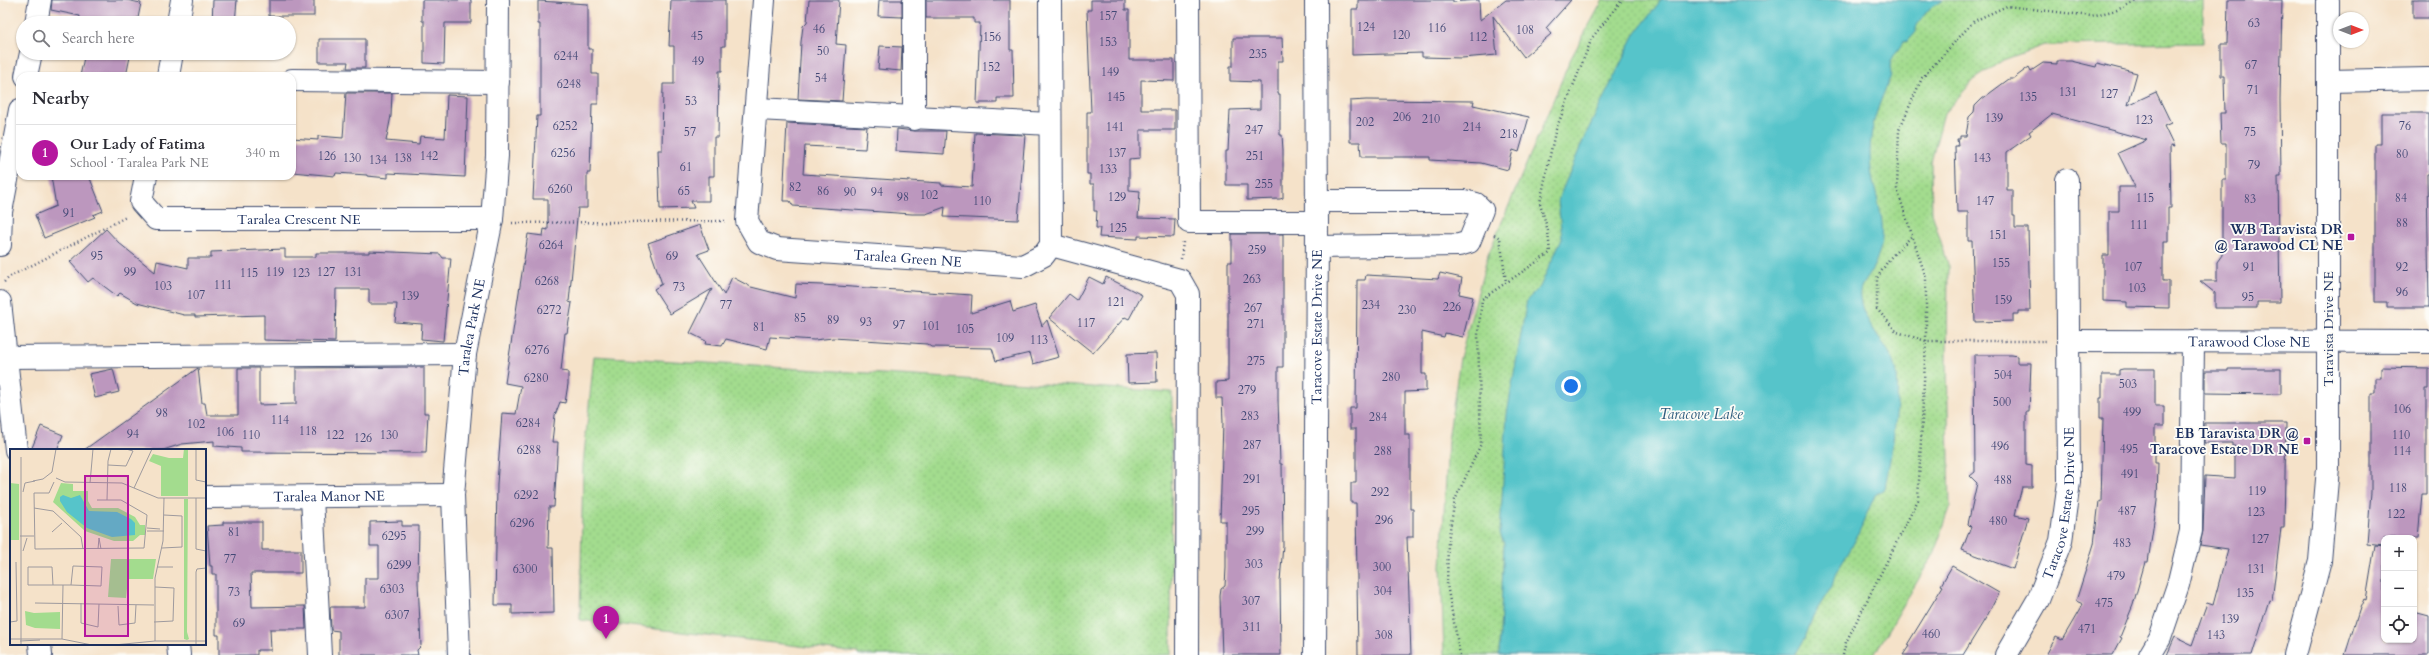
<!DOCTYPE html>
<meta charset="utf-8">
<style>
body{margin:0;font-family:Cardo,serif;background:#f2f2f3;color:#2b2b33}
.controls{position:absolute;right:12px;bottom:12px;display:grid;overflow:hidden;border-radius:8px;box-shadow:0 1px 3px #0004}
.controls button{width:36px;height:36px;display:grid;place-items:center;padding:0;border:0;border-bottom:1px solid #e1e1e2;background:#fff;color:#2b2b33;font:20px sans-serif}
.compass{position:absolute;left:2333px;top:12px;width:36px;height:36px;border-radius:50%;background:#fff;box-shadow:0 1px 3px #0004;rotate:90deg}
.you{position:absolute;left:1571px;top:386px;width:14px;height:14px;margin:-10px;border:3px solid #fff;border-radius:50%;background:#1a73e8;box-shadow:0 0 0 6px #1a73e833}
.badge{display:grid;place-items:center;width:26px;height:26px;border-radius:50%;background:#b5179e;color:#fff;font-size:13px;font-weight:700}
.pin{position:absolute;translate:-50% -33px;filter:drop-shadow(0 1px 2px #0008)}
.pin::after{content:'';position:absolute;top:21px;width:14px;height:12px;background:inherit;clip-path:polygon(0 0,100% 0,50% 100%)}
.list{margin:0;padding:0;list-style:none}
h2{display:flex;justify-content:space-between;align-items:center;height:52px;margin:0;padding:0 16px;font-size:17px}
h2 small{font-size:13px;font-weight:400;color:#7c7c81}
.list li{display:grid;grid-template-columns:26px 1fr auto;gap:12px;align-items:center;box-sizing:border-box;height:56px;padding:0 16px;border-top:1px solid #e1e1e2}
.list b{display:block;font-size:15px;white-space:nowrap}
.list p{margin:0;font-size:13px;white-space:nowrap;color:#7c7c81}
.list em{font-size:13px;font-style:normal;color:#7c7c81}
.icon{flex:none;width:22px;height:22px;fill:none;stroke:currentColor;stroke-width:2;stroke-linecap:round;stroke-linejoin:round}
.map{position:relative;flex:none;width:2429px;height:655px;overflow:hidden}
.search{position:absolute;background:#fff;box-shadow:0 1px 3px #0004;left:16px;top:16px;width:280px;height:44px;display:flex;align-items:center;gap:10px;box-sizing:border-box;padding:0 14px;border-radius:22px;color:#7c7c81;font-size:15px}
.panel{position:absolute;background:#fff;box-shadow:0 1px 3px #0004;left:16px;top:72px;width:280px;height:108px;border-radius:12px}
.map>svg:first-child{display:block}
</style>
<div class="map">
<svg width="2429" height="655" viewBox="0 0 2429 655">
<defs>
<pattern id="park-dots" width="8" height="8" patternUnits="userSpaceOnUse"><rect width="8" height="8" fill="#a3dc8e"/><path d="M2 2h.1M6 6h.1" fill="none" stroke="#8cbd7d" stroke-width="1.8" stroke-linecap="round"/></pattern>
</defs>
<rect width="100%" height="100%" fill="#fdfcf7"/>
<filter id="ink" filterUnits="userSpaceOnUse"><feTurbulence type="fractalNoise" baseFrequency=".025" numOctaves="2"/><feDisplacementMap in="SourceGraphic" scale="8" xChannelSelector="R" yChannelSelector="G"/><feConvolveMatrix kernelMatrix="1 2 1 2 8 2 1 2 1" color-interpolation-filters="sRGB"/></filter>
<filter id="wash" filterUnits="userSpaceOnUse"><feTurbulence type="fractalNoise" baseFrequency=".012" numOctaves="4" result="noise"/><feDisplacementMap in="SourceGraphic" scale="16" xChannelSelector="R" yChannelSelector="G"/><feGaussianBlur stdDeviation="0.9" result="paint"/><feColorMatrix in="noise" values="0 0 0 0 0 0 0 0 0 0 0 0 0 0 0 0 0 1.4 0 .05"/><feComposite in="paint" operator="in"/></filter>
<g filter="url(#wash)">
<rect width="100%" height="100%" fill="#f5e2c9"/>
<g fill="url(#park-dots)" stroke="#5f8676">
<polygon points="1603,0 2203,0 2203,43 2044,45 2003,60 1974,80 1944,113 1931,162 1932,213 1948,264 1947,360 1950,508 1934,553 1874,655 1444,655 1441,567 1448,441 1460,358 1488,255 1571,58"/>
<polygon points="594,356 1172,392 1171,655 858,655 858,653 580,620 583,465"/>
</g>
<path fill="#56c4ca" stroke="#387a94" d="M1661 0H1943L1930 8 1916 25V32L1908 41 1903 42C1899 49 1891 57 1890 66 1890 70 1892 73 1890 78 1876 111 1867 133 1871 170 1874 193 1885 217 1882 239 1881 249 1876 263 1871 271 1866 280 1858 286 1860 298 1863 322 1884 340 1894 362 1904 387 1890 460 1885 488L1875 495 1855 541 1836 572 1832 586 1813 616 1805 638 1795 655H1499L1504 544 1500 533 1507 414 1527 300 1540 287 1562 238 1558 200 1585 136 1634 36Z"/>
<g id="blocks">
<g fill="#bc97be">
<polygon points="52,0 126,0 141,3 137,23 79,23 80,16 51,10"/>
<polygon points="213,0 237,0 235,23 212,23"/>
<rect x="269" y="0" width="45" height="16"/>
<polygon points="422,0 471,0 471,23 445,23 444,64 424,63 424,21 422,21"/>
<polygon points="671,0 725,0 725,46 722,46 722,71 719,71 718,137 714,137 714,176 709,176 709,201 691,201 694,208 660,209 658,150 662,150 663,84 674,84 674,46 669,46"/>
<polygon points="809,0 839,0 836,44 846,45 842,101 798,99 801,42 803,26 807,22"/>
<polygon points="879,0 902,0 902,17 878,16"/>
<polygon points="926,0 1010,0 1010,50 1013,50 1014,98 997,98 997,103 977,103 980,23 974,23 974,18 926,18"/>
<polygon points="1091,0 1125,0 1125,10 1129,10 1129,60 1174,60 1174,81 1141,80 1141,110 1175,110 1175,130 1140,130 1140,158 1129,159 1129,190 1140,191 1138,218 1175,219 1174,237 1138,236 1138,239 1099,237 1100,228 1096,228 1097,211 1094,211 1094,184 1090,184 1090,174 1087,174 1087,112 1091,112 1087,10 1091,10"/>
<polygon points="1358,0 1453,0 1453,2 1479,0 1480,20 1506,0 1571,0 1546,28 1551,34 1524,57 1493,16 1497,55 1462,58 1422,57 1422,53 1352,55 1352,9 1358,9"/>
<polygon points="2228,0 2282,0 2280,100 2281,176 2278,176 2280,302 2257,302 2257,308 2215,308 2215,293 2200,281 2217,281 2217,262 2222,255 2222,180 2226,180 2226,143 2221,143 2220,113 2225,113 2224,76 2221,76 2221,44 2227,44"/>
<rect x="2413" y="0" width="16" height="18"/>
<polygon points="538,1 588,4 588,49 592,49 592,74 598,74 598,104 592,104 590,173 587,173 587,208 578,208 569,302 572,303 567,333 565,333 561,371 568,372 568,384 565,403 560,402 555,415 552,442 558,442 554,507 549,507 548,548 553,548 554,613 512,614 512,605 495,605 497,484 502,413 516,414 521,386 505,383 528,234 543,236 544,229 548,230 548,199 533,199 537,116 540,116 540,24 538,24"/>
<polygon points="1233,38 1282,38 1283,61 1278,61 1278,94 1280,94 1280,135 1282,135 1283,150 1283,198 1280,199 1247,200 1247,185 1226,185 1226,151 1228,151 1230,110 1260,109 1260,82 1230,81 1230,66 1233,66"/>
<polygon points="319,39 365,39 365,68 347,68 348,62 319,62"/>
<polygon points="880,46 902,47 901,71 878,69"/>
<polygon points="85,53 112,53 130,57 126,76 80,76"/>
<polygon points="2057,61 2071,61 2096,67 2097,63 2137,73 2128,105 2156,92 2171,123 2164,126 2174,147 2170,146 2171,208 2168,208 2168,242 2163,242 2163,281 2169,281 2169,308 2127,307 2127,302 2103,301 2103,255 2109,255 2109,211 2119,211 2119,187 2135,187 2118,153 2147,140 2052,114 2029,132 2031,135 2007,152 2007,190 2013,190 2013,216 2015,216 2015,228 2028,228 2030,311 2018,311 2018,314 2013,314 2013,321 1975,322 1972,241 1968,241 1968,212 1957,212 1955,146 1958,146 1957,139 1960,139 1960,136 1966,136 1969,117 1974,112 1975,106 1982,99 2009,79 2013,79 2029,67 2031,71 2043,63 2057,64"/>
<polygon points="346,93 392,93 391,116 386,141 419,144 420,136 445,138 447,95 468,96 465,177 388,173 388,178 367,176 367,175 336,173 335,176 292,172 292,138 318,140 318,136 343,138"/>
<polygon points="1366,100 1474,101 1473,105 1529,117 1519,152 1513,150 1508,170 1481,163 1430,160 1430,157 1361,157 1360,142 1350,142 1350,101"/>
<polygon points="2381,113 2429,113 2429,174 2427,174 2429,307 2387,307 2387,302 2375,302 2375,144 2381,144"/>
<polygon points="787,123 867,127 865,149 805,146 803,174 941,183 941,185 972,187 975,133 1025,135 1018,220 944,217 945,207 926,214 912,214 793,206 790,201 783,201"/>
<polygon points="897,129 914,131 946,131 944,154 896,151"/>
<polygon points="51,176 89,176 103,211 93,215 95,217 44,238 35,215 56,206"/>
<polygon points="700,225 709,250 698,254 724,295 732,277 751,287 795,298 796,284 822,285 972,295 971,313 1010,301 1013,312 1035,305 1042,326 1047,320 1059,357 1033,364 1030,353 996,361 992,348 931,347 927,344 833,338 814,340 770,337 767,349 726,339 722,346 705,344 706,341 690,333 712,289 670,314 654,289 662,284 648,243"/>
<polygon points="106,229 119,243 155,272 157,261 188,268 188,258 211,258 211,252 285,249 285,257 316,257 316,253 369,253 369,251 440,254 443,258 451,258 443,341 421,339 422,324 395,322 397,304 369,304 369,289 336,289 335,342 264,340 264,315 195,317 195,315 184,315 137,303 120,293 117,296 93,278 88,282 70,262"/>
<polygon points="1232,234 1283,234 1283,367 1278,367 1278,400 1280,464 1282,464 1283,545 1280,581 1281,655 1222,655 1220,596 1221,589 1225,586 1226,568 1226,521 1220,521 1223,422 1222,398 1216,398 1216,382 1228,381 1228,262 1232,262"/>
<polygon points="1440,273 1462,278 1459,294 1473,297 1463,337 1445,333 1444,337 1422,332 1422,374 1426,374 1426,391 1405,392 1405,435 1410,435 1410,509 1413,509 1413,537 1407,537 1411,655 1358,655 1356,503 1351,503 1351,483 1356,483 1356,429 1350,429 1350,408 1356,408 1357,280 1365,280 1366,275 1438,279"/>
<polygon points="1089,277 1103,284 1106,277 1142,295 1129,319 1125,317 1093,353 1049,318 1069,294 1077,300"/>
<polygon points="1156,353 1157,382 1128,383 1127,354"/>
<polygon points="1974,355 2012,355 2017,356 2017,363 2031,363 2029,412 2026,412 2026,465 2032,466 2032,487 2022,487 2015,515 2028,518 2013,569 1962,550 1971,527 1968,524 1977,483 1970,476 1975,472"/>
<polygon points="424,367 424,413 428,413 426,453 241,452 241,448 214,446 214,441 182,444 163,450 84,450 198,368 202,403 205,403 207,415 238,415 238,368 259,368 259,405 296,404 296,368"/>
<polygon points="2381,367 2429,368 2429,389 2426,389 2426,494 2422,494 2418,538 2384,538 2384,545 2367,543 2371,492 2371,393 2375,393 2375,378 2381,378"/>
<polygon points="113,369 119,392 95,398 89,374"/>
<polygon points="2123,369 2155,369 2155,406 2164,406 2164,426 2155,426 2155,463 2158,463 2157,501 2148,562 2145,562 2133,605 2120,637 2122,638 2113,655 2046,655 2056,637 2062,640 2083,604 2076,601 2094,544 2099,501 2101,502 2103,418 2100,418 2100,398 2102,398 2102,375 2119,375 2119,370"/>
<polygon points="2228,369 2281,369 2281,394 2205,393 2205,371 2228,371"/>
<polygon points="2205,423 2286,423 2284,528 2281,528 2272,601 2269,600 2252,655 2167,655 2175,637 2192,645 2207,603 2213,605 2228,549 2200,545 2203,531 2205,476 2235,478 2235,446 2232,446 2232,443 2204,443"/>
<polygon points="41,426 63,435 57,450 31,450"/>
<polygon points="402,521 402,526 419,526 418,582 421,646 417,650 418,655 339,655 339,631 331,630 330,607 365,607 365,578 379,578 379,546 370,546 370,522"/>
<polygon points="223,522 262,522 262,550 301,550 301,573 251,573 252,607 305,606 306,629 270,629 271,650 257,650 257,655 219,655 219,635 216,635 216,574 212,574 212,566 210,566 207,526 223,525"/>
<polygon points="2375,545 2384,546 2384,640 2414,640 2414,612 2429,616 2429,655 2345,655 2360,608 2364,599 2366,600"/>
<polygon points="1952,566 1999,593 1987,616 1963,655 1903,655 1909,646 1907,645 1943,586 1941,585"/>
</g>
</g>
</g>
<g filter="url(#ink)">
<use href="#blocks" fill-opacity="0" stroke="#3c4a6e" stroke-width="1"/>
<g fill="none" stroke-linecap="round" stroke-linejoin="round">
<defs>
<g id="minor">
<path id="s1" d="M764 0 747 221 759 242 777 249 1023 266 1044 255 1051 245 1050 0"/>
<polyline points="914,0 914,119"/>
<polyline points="1188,0 1189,222 1317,222"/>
<polyline points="36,23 40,0"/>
<polyline points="178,23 182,0"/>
<polyline points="26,76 31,53"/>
<polyline points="168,76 172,53"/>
<polyline points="292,80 498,82"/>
<polyline points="2328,81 2429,79"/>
<polyline points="757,109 1050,124"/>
<path id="s2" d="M146 176 141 202 156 219H492"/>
<polyline points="1317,201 1464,201 1476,204 1482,210 1469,242 1459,245 1317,247"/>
<polyline points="0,245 1,212 20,110"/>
<polyline points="1051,245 1180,280 1188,294 1187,655"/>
<polyline points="0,302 16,450"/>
<path id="s3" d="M2068 341 2429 342"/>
<polyline points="5,357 465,354"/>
<path id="s4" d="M205 497 453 495"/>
<polyline points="312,497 320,655"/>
<polyline points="40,644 41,655"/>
<polyline points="178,644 179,655"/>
<path id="s5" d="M459 655 453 495 465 354 492 219 497 156 498 0"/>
<path id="s6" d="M1315 655 1317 222 1316 0"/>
<path id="s7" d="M2006 655 2038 600 2061 541 2069 482 2067 180"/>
<polyline points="2150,655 2160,638 2178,585 2191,531 2193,341"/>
<polyline points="2295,655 2320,561 2328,468 2328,0"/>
</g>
</defs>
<use href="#minor" stroke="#3c4a6e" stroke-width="24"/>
<g stroke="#3c4a6e" stroke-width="2.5" stroke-dasharray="1 3" stroke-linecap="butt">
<polyline points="512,223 727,221"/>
<polyline points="1494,235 1500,238 1506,282"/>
<polyline points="1911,237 1890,258 1877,278 1877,309 1897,332 1926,341 2048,341"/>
<polyline points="1181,259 1183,242"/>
<polyline points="4,282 11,276 126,217"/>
<polyline points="1460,655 1447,585 1448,541 1455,500 1481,444 1478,335 1482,299 1550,253 1548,231 1540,203 1555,132 1592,38 1622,0"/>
<polyline points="1843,655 1846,642 1918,500 1926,341 1926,278 1897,189 1899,130 1922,78 1974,21 2007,6 2091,16 2117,10 2138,0"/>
</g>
<use href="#minor" stroke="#fff" stroke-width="22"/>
</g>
</g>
<g fill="#b5179e" stroke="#fdfcf7" stroke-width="1.5">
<rect x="2347" y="233" width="8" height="8" rx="2"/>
<rect x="2303" y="437" width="8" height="8" rx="2"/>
</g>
<g text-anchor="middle" stroke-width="3.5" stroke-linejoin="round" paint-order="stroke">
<g font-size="12" fill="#434976">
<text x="1108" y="20">157</text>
<text x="2254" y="27">63</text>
<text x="1366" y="31">124</text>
<text x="1437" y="32">116</text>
<text x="819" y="33">46</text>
<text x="1525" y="34">108</text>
<text x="1401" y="39">120</text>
<text x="697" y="40">45</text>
<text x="992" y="41">156</text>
<text x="1478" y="41">112</text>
<text x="1108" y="46">153</text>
<text x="823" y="55">50</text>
<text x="1258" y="58">235</text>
<text x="566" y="60">6244</text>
<text x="698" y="65">49</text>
<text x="2251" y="69">67</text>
<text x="991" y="71">152</text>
<text x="1110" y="76">149</text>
<text x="821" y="82">54</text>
<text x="569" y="88">6248</text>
<text x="2253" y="94">71</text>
<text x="2068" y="96">131</text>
<text x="2109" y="98">127</text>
<text x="1116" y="101">145</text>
<text x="2028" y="101">135</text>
<text x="691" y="105">53</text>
<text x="1402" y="121">206</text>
<text x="1994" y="122">139</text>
<text x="1431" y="123">210</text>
<text x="2144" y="124">123</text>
<text x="1365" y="126">202</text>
<text x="565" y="130">6252</text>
<text x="2405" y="130">76</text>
<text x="1115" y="131">141</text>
<text x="1472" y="131">214</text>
<text x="1254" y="134">247</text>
<text x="690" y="136">57</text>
<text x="2250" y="136">75</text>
<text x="1509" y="138">218</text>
<text x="563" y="157">6256</text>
<text x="1117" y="157">137</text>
<text x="2402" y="158">80</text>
<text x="327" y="160">126</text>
<text x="429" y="160">142</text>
<text x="1255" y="160">251</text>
<text x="352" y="162">130</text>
<text x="403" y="162">138</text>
<text x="1982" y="162">143</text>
<text x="378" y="164">134</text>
<text x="2254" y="169">79</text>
<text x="686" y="171">61</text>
<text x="1108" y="173">133</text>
<text x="1264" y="188">255</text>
<text x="795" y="191">82</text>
<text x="560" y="193">6260</text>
<text x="684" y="195">65</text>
<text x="823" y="195">86</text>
<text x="850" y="196">90</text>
<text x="877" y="196">94</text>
<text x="929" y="199">102</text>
<text x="903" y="201">98</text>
<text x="1117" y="201">129</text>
<text x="2145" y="202">115</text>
<text x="2401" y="202">84</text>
<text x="2250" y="203">83</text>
<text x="982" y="205">110</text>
<text x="1985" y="205">147</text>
<text x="69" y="217">91</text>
<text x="2402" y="227">88</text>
<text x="2139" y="229">111</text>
<text x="1118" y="232">125</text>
<text x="1998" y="239">151</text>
<text x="551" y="249">6264</text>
<text x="1257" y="254">259</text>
<text x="97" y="260">95</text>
<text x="672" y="260">69</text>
<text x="2001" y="267">155</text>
<text x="2133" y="271">107</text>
<text x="2249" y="271">91</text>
<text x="2402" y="271">92</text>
<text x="130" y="276">99</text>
<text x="275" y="276">119</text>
<text x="326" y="276">127</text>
<text x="353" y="276">131</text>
<text x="249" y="277">115</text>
<text x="301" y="277">123</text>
<text x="1252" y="283">263</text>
<text x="547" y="285">6268</text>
<text x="223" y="289">111</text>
<text x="163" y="290">103</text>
<text x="679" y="291">73</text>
<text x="2137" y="292">103</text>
<text x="2402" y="296">96</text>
<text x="196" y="299">107</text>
<text x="410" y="300">139</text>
<text x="2248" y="301">95</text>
<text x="2003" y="304">159</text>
<text x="1116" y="306">121</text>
<text x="726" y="309">77</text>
<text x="1371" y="309">234</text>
<text x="1452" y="311">226</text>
<text x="1253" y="312">267</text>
<text x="549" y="314">6272</text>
<text x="1407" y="314">230</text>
<text x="800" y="322">85</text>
<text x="833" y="324">89</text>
<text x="866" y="326">93</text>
<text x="1086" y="327">117</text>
<text x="1256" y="328">271</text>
<text x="899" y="329">97</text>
<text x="931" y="330">101</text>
<text x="759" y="331">81</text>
<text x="965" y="333">105</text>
<text x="1005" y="342">109</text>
<text x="1039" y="344">113</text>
<text x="537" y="354">6276</text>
<text x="1256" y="365">275</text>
<text x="2003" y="379">504</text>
<text x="1391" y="381">280</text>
<text x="536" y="382">6280</text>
<text x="2128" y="388">503</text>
<text x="1247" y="394">279</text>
<text x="2002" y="406">500</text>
<text x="2402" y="413">106</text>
<text x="2132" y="416">499</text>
<text x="162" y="417">98</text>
<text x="1250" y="420">283</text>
<text x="1378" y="421">284</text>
<text x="280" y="424">114</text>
<text x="528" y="427">6284</text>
<text x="196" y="428">102</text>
<text x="308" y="435">118</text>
<text x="225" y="436">106</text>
<text x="133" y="438">94</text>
<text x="251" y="439">110</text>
<text x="335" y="439">122</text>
<text x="389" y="439">130</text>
<text x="2401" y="439">110</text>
<text x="363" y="442">126</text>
<text x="1252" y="449">287</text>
<text x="2000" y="450">496</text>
<text x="2129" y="453">495</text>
<text x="529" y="454">6288</text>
<text x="1383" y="455">288</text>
<text x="2402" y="455">114</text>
<text x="2130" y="478">491</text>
<text x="1252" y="483">291</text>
<text x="2003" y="484">488</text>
<text x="2398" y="492">118</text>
<text x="2257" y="495">119</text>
<text x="1380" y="496">292</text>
<text x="526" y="499">6292</text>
<text x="1251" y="515">295</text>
<text x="2127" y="515">487</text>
<text x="2256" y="516">123</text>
<text x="2396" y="518">122</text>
<text x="1384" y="524">296</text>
<text x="1998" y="525">480</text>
<text x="522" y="527">6296</text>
<text x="1255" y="535">299</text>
<text x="234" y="536">81</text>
<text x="394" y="540">6295</text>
<text x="2260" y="543">127</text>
<text x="2122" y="547">483</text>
<text x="230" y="563">77</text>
<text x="1254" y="568">303</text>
<text x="399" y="569">6299</text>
<text x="1382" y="571">300</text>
<text x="525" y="573">6300</text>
<text x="2256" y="573">131</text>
<text x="2116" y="580">479</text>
<text x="392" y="593">6303</text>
<text x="1383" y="595">304</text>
<text x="234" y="596">73</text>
<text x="2245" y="597">135</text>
<text x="1251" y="605">307</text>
<text x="2104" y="607">475</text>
<text x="397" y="619">6307</text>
<text x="2230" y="623">139</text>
<text x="239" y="627">69</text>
<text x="1252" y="631">311</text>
<text x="2087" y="633">471</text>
<text x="1931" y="638">460</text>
<text x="1384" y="639">308</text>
<text x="2216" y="639">143</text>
</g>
<g font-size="14" fill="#1b2f5e" stroke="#fdfcf7">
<text dy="5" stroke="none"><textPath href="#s2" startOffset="192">Taralea Crescent NE</textPath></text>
<text dy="5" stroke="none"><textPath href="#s1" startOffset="396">Taralea Green NE</textPath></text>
<text dy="5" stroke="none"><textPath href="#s5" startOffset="329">Taralea Park NE</textPath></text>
<text dy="5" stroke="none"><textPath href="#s6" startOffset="328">Taracove Estate Drive NE</textPath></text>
<text transform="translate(2328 329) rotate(-90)" y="5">Taravista Drive NE</text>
<text dy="5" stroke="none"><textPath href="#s3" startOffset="181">Tarawood Close NE</textPath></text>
<text dy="5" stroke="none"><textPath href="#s4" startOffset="124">Taralea Manor NE</textPath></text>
<text dy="5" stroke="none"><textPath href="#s7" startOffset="164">Taracove Estate Drive NE</textPath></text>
</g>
<g font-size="14" font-weight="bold" fill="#1b2f5e" stroke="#fdfcf7" text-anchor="end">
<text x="2343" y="234">WB Taravista DR<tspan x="2343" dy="16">@ Tarawood CL NE</tspan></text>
<text x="2299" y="438">EB Taravista DR @<tspan x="2299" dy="16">Taracove Estate DR NE</tspan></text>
</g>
<g font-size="15" font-style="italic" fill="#2d5c7e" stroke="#fdfcf7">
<text x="1701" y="419">Taracove Lake</text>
</g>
</g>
<g transform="translate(10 449)">
<rect width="196" height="196" fill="#f5e2c9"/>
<path d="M174 0H178V47H151V17L139 12 143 5 159 9H173ZM0 34 9 35V91H0ZM51 34 63 35V42H78V52L82 59H108L125 68 130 76H135V86H130L123 92H104L75 82 43 53ZM174 50H178L177 183 179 190 177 191 174 190ZM101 110H146L143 130H118L116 149 98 148ZM15 162 24 164 50 163V180L25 179 16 176Z" fill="#a3dc8e"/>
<path d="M53 46 61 49 70 46 79 62 107 63 121 70 125 74V86L102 88 77 79 57 63 50 52V48Z" fill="#56c4ca"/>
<path fill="none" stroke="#9e9a9e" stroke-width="1" d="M186 0V31L196 33M98 16 116 17 123 2 116 0M46 29 55 33 112 34 148 49H196M23 32 33 30 42 23 46 0M44 33 39 44H24L25 100 134 99 137 66 111 51H87M80 34 83 0M124 39 142 0M13 43 15 34 25 32M186 49V100L196 102M97 51 98 12 101 0M24 59 43 62 71 88 73 100M137 79 150 80M137 82H154M42 83 52 74M10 87H24M152 99 172 98V67L154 66M88 100 89 89 91 100M13 102 17 89M63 117 92 118 91 137 61 136ZM18 118H42L43 136H18ZM147 118H163M43 136H61M25 154 144 156M71 154V174L88 178 89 155M108 157 109 176 125 174 126 156M0 173 7 172 6 113M144 173 163 172 164 139 145 138M0 190H52L82 196M52 190 53 136M10 192 30 191M145 192V129L153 92 154 49M11 196V8M104 196 145 192H196M186 196V123L187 120 196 119"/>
<path fill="#b5179e" fill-opacity="0.15" stroke="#b5179e" stroke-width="2" d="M75 27H118V187H75Z"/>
<rect width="196" height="196" fill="none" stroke="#1b2f5e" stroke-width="2"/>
</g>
</svg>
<div class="controls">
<button>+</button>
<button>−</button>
<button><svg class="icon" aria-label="locate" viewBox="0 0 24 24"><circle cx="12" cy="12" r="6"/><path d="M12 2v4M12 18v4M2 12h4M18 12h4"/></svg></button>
</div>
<svg class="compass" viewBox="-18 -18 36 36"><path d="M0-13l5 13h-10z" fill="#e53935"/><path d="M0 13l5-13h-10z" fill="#7c7c81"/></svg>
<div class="you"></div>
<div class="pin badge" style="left:606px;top:639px">1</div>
<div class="search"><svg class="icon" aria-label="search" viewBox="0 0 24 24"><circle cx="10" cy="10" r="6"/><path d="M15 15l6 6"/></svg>Search here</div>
<section class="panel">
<h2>Nearby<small></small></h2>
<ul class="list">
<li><span class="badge">1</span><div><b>Our Lady of Fatima</b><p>School · Taralea Park NE</p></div><em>340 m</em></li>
</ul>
</section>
</div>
